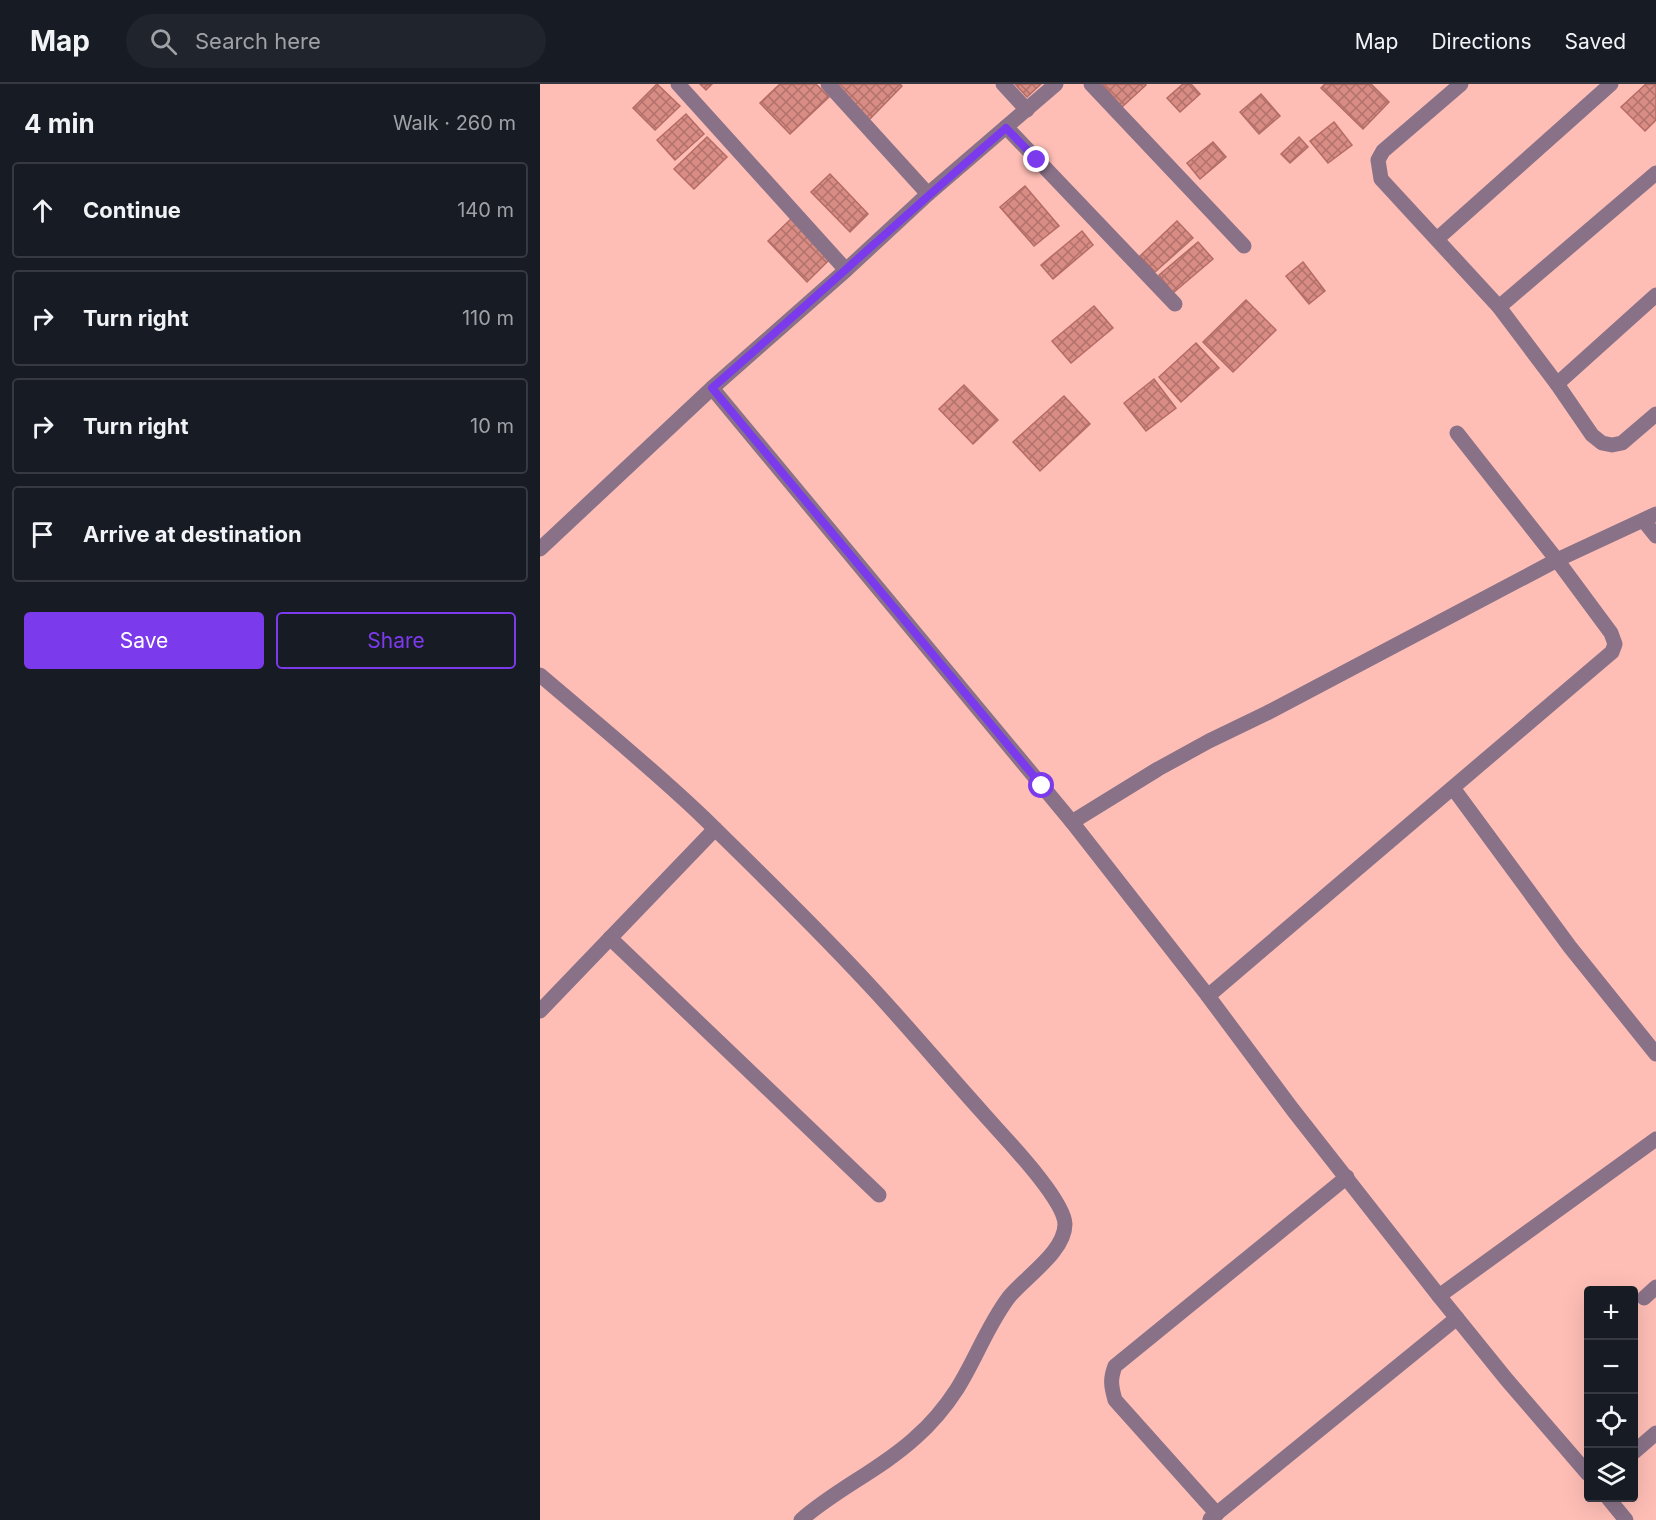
<!DOCTYPE html>
<meta charset="utf-8">
<style>
body{margin:0;font-family:Inter,sans-serif;background:#20242c;color:#f1f3f6}
.controls{position:absolute;right:18px;bottom:18px;display:grid;overflow:hidden;border-radius:6px;box-shadow:0 6px 24px #0002}
.controls button{width:54px;height:54px;display:grid;place-items:center;padding:0;border:0;border-bottom:2px solid #363941;background:#171b24;color:#f1f3f6;font:30px sans-serif}
.stop{position:absolute;width:18px;height:18px;margin:-14px;border:4px solid #7c3aed;border-radius:50%;background:#fff}
.stop.end{background:#7c3aed;border-color:#fff;box-shadow:0 2px 6px #0008}
.list{margin:0;padding:0;list-style:none}
h2{display:flex;justify-content:space-between;align-items:center;height:78px;margin:0;padding:0 24px;font-size:26px}
h2 small{font-size:20px;font-weight:400;color:#9ea1a6}
.list li{display:grid;grid-template-columns:39px 1fr auto;gap:18px;align-items:center;box-sizing:border-box;height:96px;margin:0 12px 12px;padding:0 12px;border:2px solid #363941;border-radius:6px}
.list b{display:block;font-size:22px;white-space:nowrap}
.list em{font-size:20px;font-style:normal;color:#9ea1a6}
.actions{display:flex;gap:12px;padding:18px 24px}
.actions a{flex:1;padding:14px 0;border:2px solid #7c3aed;border-radius:6px;text-align:center;font-size:21px;color:#7c3aed}
.actions .main{background:#7c3aed;color:#fff}
.icon{flex:none;width:33px;height:33px;fill:none;stroke:currentColor;stroke-width:2;stroke-linecap:round;stroke-linejoin:round}
.map{position:relative;flex:none;width:1116px;height:1436px;overflow:hidden}
header{display:flex;align-items:center;gap:36px;box-sizing:border-box;height:84px;padding:0 30px;background:#171b24;border-bottom:2px solid #363941}
header strong{font-size:28px}
nav{display:flex;gap:33px;margin-inline-start:auto;font-size:21px}
.search{width:420px;height:54px;background:#20242c;display:flex;align-items:center;gap:15px;box-sizing:border-box;padding:0 21px;border-radius:33px;color:#9ea1a6;font-size:22px}
main{display:flex}
aside{flex:1;background:#171b24}
.map>svg:first-child{display:block}
</style>
<header>
<strong>Map</strong>
<div class="search"><svg class="icon" aria-label="search" viewBox="0 0 24 24"><circle cx="10" cy="10" r="6"/><path d="M15 15l6 6"/></svg>Search here</div>
<nav><a>Map</a><a>Directions</a><a>Saved</a></nav>
</header>
<main>
<aside>
<h2>4 min<small>Walk · 260 m</small></h2>
<ul class="list">
<li><svg class="icon" aria-label="ahead" viewBox="0 0 24 24"><path d="M12 20V5M6 11l6-6 6 6"/></svg><div><b>Continue</b></div><em>140 m</em></li>
<li><svg class="icon" aria-label="right" viewBox="0 0 24 24"><path d="M7 20v-9h11M14 6l5 5-5 5"/></svg><div><b>Turn right</b></div><em>110 m</em></li>
<li><svg class="icon" aria-label="right" viewBox="0 0 24 24"><path d="M7 20v-9h11M14 6l5 5-5 5"/></svg><div><b>Turn right</b></div><em>10 m</em></li>
<li><svg class="icon" aria-label="arrive" viewBox="0 0 24 24"><path d="M6 21V4h12l-3 4 3 4H6"/></svg><div><b>Arrive at destination</b></div></li>
</ul>
<div class="actions"><a class="main">Save</a><a>Share</a></div>
</aside>
<div class="map">
<svg width="1116" height="1436" viewBox="0 0 1116 1436">
<defs>
<pattern id="building-cross-hatch" width="8" height="8" patternUnits="userSpaceOnUse" patternTransform="scale(1.5)"><rect width="8" height="8" fill="#d88c84"/><path d="M0 0l8 8M0 8l8-8" fill="none" stroke="#b1726b"/></pattern>
</defs>
<rect width="100%" height="100%" fill="#febeb6"/>
<g fill="url(#building-cross-hatch)" stroke="#b46c65" stroke-width="1.5">
<polygon points="117,0 140,22 115,46 93,24"/>
<polygon points="160,0 172,0 166,6"/>
<polygon points="240,0 276,0 289,13 250,50 220,19"/>
<polygon points="288,0 360,0 362,2 328,37"/>
<polygon points="475,0 501,0 487,13"/>
<polygon points="562,0 605,0 606,1 582,23"/>
<polygon points="643,0 651,0 660,10 640,28 627,14"/>
<polygon points="785,0 831,0 849,18 823,45 781,4"/>
<polygon points="1106,0 1116,0 1116,36 1105,47 1081,23"/>
<polygon points="721,10 740,32 719,50 700,28"/>
<polygon points="146,30 164,50 135,76 117,56"/>
<polygon points="794,38 812,61 788,79 770,57"/>
<polygon points="167,53 187,73 154,105 134,85"/>
<polygon points="759,53 768,63 750,79 741,70"/>
<polygon points="673,58 686,73 660,95 647,79"/>
<polygon points="290,90 328,130 310,148 271,108"/>
<polygon points="485,102 519,142 494,162 460,123"/>
<polygon points="252,134 291,174 267,198 228,157"/>
<polygon points="637,137 653,154 615,188 600,172"/>
<polygon points="542,147 553,161 513,195 501,181"/>
<polygon points="658,158 673,175 633,209 619,191"/>
<polygon points="763,178 785,207 769,220 746,192"/>
<polygon points="706,216 736,246 693,288 663,258"/>
<polygon points="554,222 573,244 531,279 512,257"/>
<polygon points="656,259 679,284 641,318 619,293"/>
<polygon points="614,295 636,324 606,347 584,319"/>
<polygon points="424,301 458,336 433,360 399,325"/>
<polygon points="524,312 550,340 500,387 473,358"/>
</g>
<g fill="none" stroke-linecap="round" stroke-linejoin="round">
<g stroke="#897288" stroke-width="15">
<polyline points="138,0 306,186"/>
<polyline points="288,0 388,110"/>
<polyline points="463,0 487,26"/>
<polyline points="551,0 704,162"/>
<polyline points="921,0 843,67 838,76 841,95 959,223 1017,300 1052,351 1062,359 1072,361 1082,359 1116,330"/>
<polyline points="466,43 635,220"/>
<polyline points="897,155 1071,0"/>
<polyline points="959,223 1116,89"/>
<polyline points="1017,300 1116,211"/>
<polyline points="172,304 532,738 668,912 753,1026 899,1212 967,1296 1048,1390"/>
<polyline points="1104,437 1116,452"/>
<polyline points="0,465 172,304 306,186 388,110 516,0"/>
<path d="M0 591C55 638 112 684 164 734 221 790 279 846 333 905 370 945 405 987 442 1028 461 1050 524 1114 525 1140 525 1168 485 1193 469 1213 447 1242 436 1275 417 1305 406 1322 390 1341 375 1354 340 1386 296 1405 261 1436"/>
<polyline points="913,704 1030,863 1116,970"/>
<polyline points="532,738 618,685 669,657 727,629 1017,476 1116,430"/>
<polyline points="70,854 339,1111"/>
<polyline points="668,912 1072,568 1075,560 1071,549 1017,476 917,349"/>
<polyline points="0,927 175,745"/>
<polyline points="899,1212 1116,1055"/>
<polyline points="1104,1214 1116,1203"/>
<polyline points="1094,1368 1116,1349"/>
<polyline points="1068,1414 1086,1436"/>
<path d="M677 1430 575 1316C571 1302 570 1295 575 1282L807 1093"/>
<polyline points="670,1435 917,1234"/>
</g>
</g>
<g fill="none" stroke-linecap="round" stroke-linejoin="round">
<path stroke="#7c3aed" stroke-width="8" d="M497 76 466 44C367 129 271 218 172 304L502 702"/>
</g>
</svg>
<div class="controls">
<button>+</button>
<button>−</button>
<button><svg class="icon" aria-label="locate" viewBox="0 0 24 24"><circle cx="12" cy="12" r="6"/><path d="M12 2v4M12 18v4M2 12h4M18 12h4"/></svg></button>
<button><svg class="icon" aria-label="layers" viewBox="0 0 24 24"><path d="M12 4l9 5-9 5-9-5zM3 14l9 5 9-5"/></svg></button>
</div>
<div class="stop" style="left:502px;top:702px"></div>
<div class="stop end" style="left:497px;top:76px"></div>
</div>
</main>
